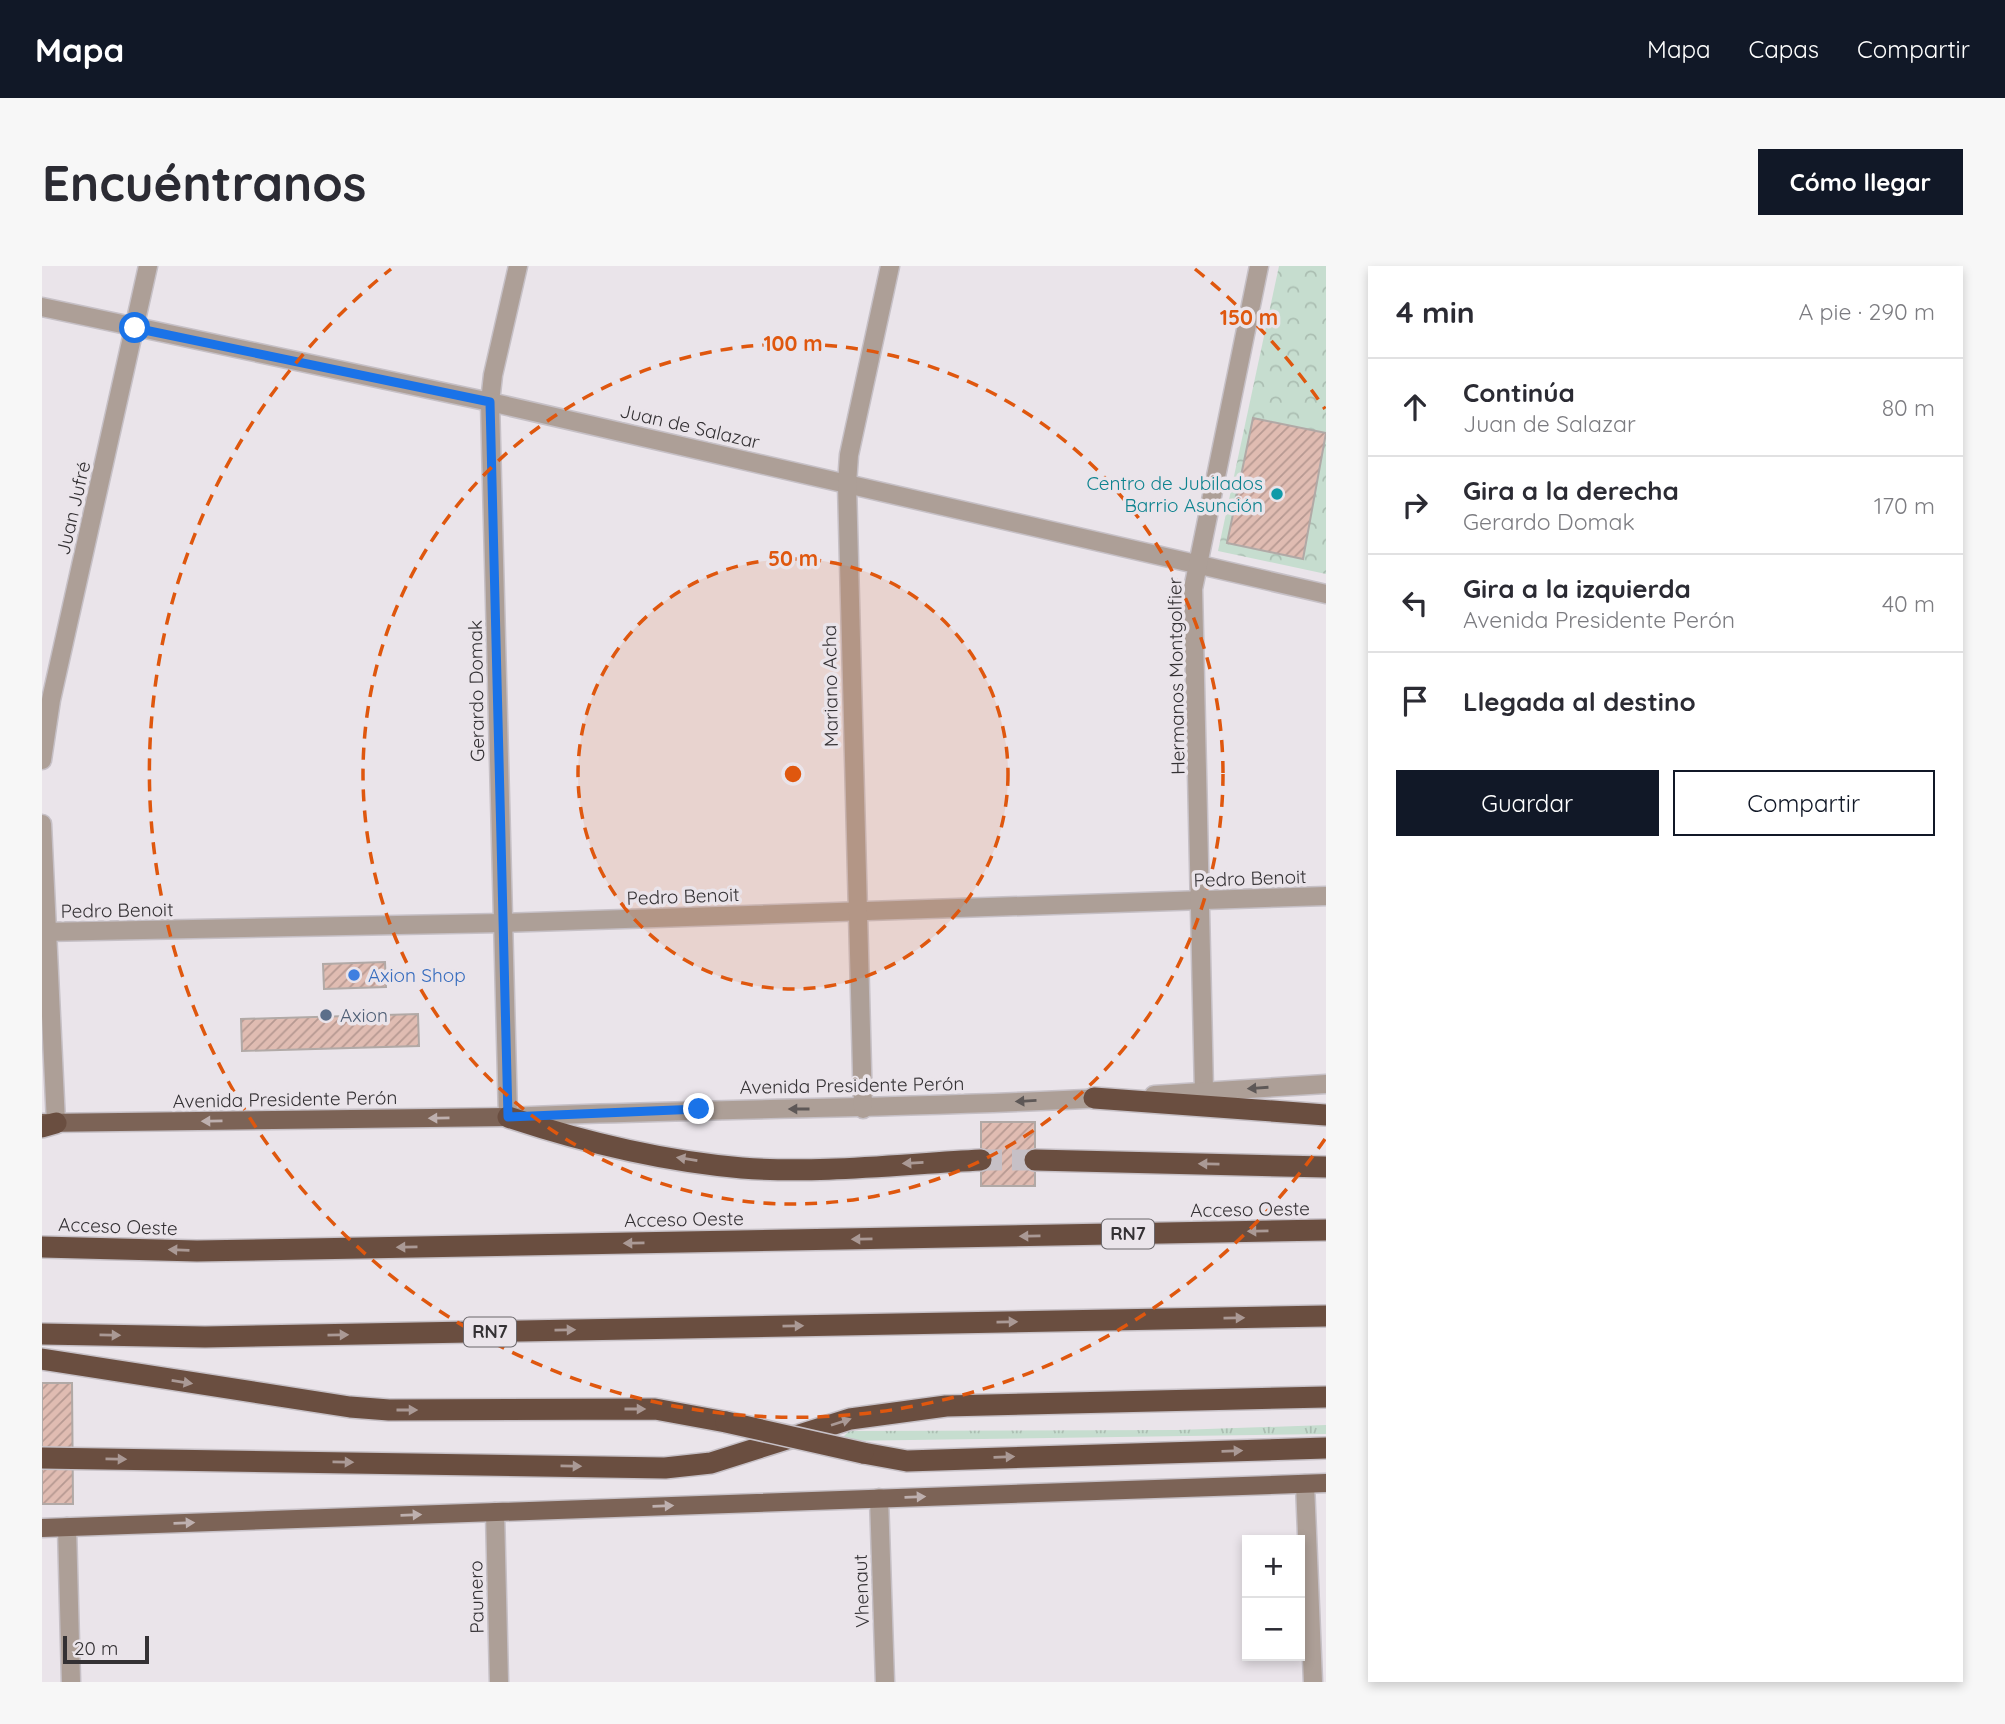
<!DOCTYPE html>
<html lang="es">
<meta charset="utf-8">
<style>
body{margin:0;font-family:Quicksand,sans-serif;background:#f7f7f7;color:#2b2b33}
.controls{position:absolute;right:21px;bottom:21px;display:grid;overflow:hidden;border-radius:0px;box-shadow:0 4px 10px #0003}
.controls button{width:63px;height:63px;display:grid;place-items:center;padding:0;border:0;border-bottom:2px solid #e1e1e2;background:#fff;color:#2b2b33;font:35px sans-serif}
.scale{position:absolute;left:21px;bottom:18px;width:86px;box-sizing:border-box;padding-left:7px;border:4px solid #343134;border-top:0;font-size:19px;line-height:24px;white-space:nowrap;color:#343134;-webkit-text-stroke:5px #eae4ea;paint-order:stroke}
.stop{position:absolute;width:21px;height:21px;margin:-16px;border:5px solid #1a73e8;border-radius:50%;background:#fff}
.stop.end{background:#1a73e8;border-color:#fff;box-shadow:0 2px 7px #0008}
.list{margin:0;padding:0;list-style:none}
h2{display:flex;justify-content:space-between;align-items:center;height:91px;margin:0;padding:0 28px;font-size:30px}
h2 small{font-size:23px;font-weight:400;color:#7c7c81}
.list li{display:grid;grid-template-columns:46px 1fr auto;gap:21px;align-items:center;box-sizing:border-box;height:98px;padding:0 28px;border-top:2px solid #e1e1e2}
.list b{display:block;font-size:26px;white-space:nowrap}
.list p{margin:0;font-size:23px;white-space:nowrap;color:#7c7c81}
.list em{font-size:23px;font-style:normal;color:#7c7c81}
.actions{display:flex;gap:14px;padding:21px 28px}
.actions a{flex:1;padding:16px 0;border:2px solid #111827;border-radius:0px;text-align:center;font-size:24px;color:#111827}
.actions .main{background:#111827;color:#fff}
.icon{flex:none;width:38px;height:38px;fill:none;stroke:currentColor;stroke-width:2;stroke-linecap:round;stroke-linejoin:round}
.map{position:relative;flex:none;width:1284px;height:1416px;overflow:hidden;border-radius:0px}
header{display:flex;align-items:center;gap:42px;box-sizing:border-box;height:98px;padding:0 35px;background:#111827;color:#fff}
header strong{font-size:33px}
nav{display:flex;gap:38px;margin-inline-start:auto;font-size:24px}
.intro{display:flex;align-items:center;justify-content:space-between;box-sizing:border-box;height:168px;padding:0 42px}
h1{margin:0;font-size:49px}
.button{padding:18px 32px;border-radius:0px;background:#111827;color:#fff;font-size:24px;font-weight:700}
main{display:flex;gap:42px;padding:0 42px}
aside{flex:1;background:#fff;border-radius:0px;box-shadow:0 4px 10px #0003}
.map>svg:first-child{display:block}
</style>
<header>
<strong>Mapa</strong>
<nav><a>Mapa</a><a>Capas</a><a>Compartir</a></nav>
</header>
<div class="intro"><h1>Encuéntranos</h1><a class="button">Cómo llegar</a></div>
<main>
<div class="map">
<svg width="1284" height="1416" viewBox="0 0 1284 1416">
<defs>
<pattern id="grass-tufts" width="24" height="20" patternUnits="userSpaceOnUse" patternTransform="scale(1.75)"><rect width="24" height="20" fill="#c6ddcf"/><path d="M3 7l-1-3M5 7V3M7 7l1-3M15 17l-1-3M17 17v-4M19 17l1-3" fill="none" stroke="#abbeb2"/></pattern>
<pattern id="park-crowns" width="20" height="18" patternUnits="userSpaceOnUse" patternTransform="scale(1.75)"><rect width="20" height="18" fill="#c6ddcf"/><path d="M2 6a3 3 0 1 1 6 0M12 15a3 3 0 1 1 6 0" fill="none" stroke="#abbeb2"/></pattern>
<pattern id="building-hatch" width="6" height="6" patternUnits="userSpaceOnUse" patternTransform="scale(1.75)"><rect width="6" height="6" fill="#e0bcb2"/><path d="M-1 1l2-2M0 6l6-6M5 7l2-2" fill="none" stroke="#b69992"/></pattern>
</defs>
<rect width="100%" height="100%" fill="#eae4ea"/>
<polygon fill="url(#grass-tufts)" points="1284,1159 1284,1168 797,1175 807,1165 1136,1164"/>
<polygon fill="url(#park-crowns)" points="1237,0 1284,0 1284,308 1176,285"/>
<g fill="url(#building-hatch)" stroke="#b1a9a6" stroke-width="2">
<polygon points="1211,152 1284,167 1261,293 1185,277"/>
<polygon points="343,696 344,721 282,723 281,698"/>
<polygon points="376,748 377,780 200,785 199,753"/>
<rect x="939" y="856" width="54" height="64"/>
<polygon points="0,1117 30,1117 31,1238 0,1238"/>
</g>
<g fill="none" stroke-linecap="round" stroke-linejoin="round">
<polyline stroke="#c6c0c6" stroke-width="21" stroke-dasharray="21 10" stroke-linecap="butt" points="939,894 993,894"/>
<defs>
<g id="minor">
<path d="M476 0 451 109 448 136 466 851C665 842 864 843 1063 832"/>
<polyline points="0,41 448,136 1284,328"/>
<polyline points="0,494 9,434 106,0"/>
<polyline points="0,558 14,857"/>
<polyline points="0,666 460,657 1284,630"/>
<polyline points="1162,826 1151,323 1217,0"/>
<polyline points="1112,829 1284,818"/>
<polyline points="821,843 805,218 807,189 848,0"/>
<polyline points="1263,1218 1271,1416"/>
<polyline points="837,1232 843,1416"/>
<polyline points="453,1246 457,1416"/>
<polyline points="25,1261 29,1416"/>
</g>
<g id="major">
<polyline points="0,857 466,851"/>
<polyline points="0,1262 1284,1217"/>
</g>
<g id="highway">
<polyline points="1052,832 1284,849"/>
<path d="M466 851C541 876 620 895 700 902 778 908 860 898 939 894"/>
<polyline points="0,861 14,857"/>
<polyline points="993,894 1284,901"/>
<polyline points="0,981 155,985 1284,964"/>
<polyline points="0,1068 163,1071 1284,1050"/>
<polyline points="0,1093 308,1141 347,1144 613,1143 684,1156"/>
<polyline points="821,1187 865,1195 1284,1182"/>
<polyline points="0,1192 623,1202 669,1197 808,1153 904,1140 1284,1131"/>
</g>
</defs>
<use href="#minor" stroke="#c6c0c6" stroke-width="21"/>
<use href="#major" stroke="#c6c0c6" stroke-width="21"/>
<use href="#highway" stroke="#c6c0c6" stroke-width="24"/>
<use href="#minor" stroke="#ad9f97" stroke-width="18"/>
<use href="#major" stroke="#7c6356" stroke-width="18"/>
<use href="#highway" stroke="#6a4e40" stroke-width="21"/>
<defs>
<polyline id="highway-bridge" points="684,1156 821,1187"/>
</defs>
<use href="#highway-bridge" stroke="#c6c0c6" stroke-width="24" stroke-linecap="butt"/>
<use href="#highway-bridge" stroke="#6a4e40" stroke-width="21"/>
</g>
<defs><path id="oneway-solid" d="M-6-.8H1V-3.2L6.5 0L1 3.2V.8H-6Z" transform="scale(1.75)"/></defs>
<g fill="#5e5857">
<use href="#oneway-solid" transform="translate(1216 822) rotate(176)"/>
<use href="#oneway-solid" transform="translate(984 835) rotate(177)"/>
<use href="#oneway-solid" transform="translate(757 843) rotate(180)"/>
</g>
<g fill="#beb0af">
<use href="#oneway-solid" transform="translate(397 852) rotate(179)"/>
<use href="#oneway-solid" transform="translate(170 855) rotate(179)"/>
<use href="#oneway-solid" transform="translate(873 1231) rotate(-2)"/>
<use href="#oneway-solid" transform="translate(621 1240) rotate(-2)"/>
<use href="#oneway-solid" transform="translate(369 1249) rotate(-2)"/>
<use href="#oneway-solid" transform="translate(142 1257) rotate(-2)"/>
</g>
<g fill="#aa9995">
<use href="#oneway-solid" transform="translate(645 893) rotate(-171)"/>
<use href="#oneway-solid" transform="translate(871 897) rotate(177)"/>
<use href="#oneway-solid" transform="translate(1167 898) rotate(-179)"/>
<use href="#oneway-solid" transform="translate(1216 965) rotate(179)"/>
<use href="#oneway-solid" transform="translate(988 970) rotate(179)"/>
<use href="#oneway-solid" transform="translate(820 973) rotate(179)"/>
<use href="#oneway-solid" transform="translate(592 977) rotate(179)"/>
<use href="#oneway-solid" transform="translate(365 981) rotate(179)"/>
<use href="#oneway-solid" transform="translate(137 984) rotate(-178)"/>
<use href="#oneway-solid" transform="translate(1192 1052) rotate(-1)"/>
<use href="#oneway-solid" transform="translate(965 1056) rotate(-1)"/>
<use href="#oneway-solid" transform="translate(751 1060) rotate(-1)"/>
<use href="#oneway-solid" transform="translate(523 1064) rotate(-1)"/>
<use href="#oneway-solid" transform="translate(68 1069) rotate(1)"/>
<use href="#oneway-solid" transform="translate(296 1069) rotate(-1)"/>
<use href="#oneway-solid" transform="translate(140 1116) rotate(9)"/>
<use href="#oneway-solid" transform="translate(593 1143)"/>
<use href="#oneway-solid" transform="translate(365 1144)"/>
<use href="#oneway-solid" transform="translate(799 1156) rotate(-18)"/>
<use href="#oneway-solid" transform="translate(1190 1185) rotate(-2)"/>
<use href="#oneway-solid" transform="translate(962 1191) rotate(-2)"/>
<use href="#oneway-solid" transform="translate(74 1193) rotate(1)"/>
<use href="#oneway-solid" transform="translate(301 1196) rotate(1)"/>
<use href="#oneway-solid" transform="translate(529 1200) rotate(1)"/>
</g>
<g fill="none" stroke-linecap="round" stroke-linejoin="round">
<polyline stroke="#1a73e8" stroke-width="9" points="93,62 448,136 466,851 657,843"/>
</g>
<circle cx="751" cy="508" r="215" fill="#df570e" fill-opacity=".12"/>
<g fill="none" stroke="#df570e" stroke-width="3.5" stroke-dasharray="12 9">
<circle cx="751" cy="508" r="215"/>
<circle cx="751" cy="508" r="430"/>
<path d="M1283 873A645 645 0 1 1 349 3M1153 3A645 645 0 0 1 1283 143"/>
</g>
<circle fill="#0f9aa8" stroke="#eae4ea" stroke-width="2.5" cx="1235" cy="228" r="7"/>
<circle fill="#3f7fe0" stroke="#eae4ea" stroke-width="2.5" cx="312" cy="709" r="7"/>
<circle fill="#5c6f8a" stroke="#eae4ea" stroke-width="2.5" cx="284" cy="749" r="7"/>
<g text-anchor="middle" stroke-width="7" stroke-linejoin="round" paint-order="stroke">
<g fill="#eae4ea" stroke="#6b676b" stroke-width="2">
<rect x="1060" y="953.5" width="52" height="29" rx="5"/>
<rect x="422" y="1051.5" width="52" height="29" rx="5"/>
</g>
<g font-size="18" font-weight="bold" fill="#343134">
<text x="1086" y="974">RN7</text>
<text x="448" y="1072">RN7</text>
</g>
<g font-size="19" fill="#343134" stroke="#eae4ea">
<text transform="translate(648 160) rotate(13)" y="7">Juan de Salazar</text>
<text transform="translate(31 242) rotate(-77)" y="7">Juan Jufré</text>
<text transform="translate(1134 410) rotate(-91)" y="7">Hermanos Montgolfier</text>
<text transform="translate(788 420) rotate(-91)" y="7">Mariano Acha</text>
<text transform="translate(434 425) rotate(-91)" y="7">Gerardo Domak</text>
<text transform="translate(1208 612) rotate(-2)" y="7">Pedro Benoit</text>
<text transform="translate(641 630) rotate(-2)" y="7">Pedro Benoit</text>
<text transform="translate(75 644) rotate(-1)" y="7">Pedro Benoit</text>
<text transform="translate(810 819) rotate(-1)" y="7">Avenida Presidente Perón</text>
<text transform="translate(243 833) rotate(-1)" y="7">Avenida Presidente Perón</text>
<text transform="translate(1208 943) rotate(-1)" y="7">Acceso Oeste</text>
<text transform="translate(642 953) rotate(-1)" y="7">Acceso Oeste</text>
<text transform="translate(76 960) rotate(2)" y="7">Acceso Oeste</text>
<text transform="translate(819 1325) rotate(-92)" y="7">Vhenaut</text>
<text transform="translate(434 1331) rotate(-91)" y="7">Paunero</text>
</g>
<g font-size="19" fill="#0d838f" stroke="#eae4ea" text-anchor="end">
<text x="1221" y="224">Centro de Jubilados<tspan x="1221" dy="22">Barrio Asunción</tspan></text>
</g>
<g font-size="19" fill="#366cbe" stroke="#eae4ea" text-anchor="start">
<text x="326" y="716">Axion Shop</text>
</g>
<g font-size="19" fill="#4e5e75" stroke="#eae4ea" text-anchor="start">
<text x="298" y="756">Axion</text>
</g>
</g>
<circle cx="751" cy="508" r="10" fill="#df570e" stroke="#eae4ea" stroke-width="3.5"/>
<g font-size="21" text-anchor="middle" font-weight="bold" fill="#df570e" stroke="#eae4ea" stroke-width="7" stroke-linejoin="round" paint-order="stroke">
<text x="1207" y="59">150 m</text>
<text x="751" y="85">100 m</text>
<text x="751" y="300">50 m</text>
</g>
</svg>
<div class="controls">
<button>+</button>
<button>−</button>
</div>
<div class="scale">20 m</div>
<div class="stop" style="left:93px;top:62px"></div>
<div class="stop end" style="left:657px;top:843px"></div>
</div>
<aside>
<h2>4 min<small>A pie · 290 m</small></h2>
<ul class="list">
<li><svg class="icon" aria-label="ahead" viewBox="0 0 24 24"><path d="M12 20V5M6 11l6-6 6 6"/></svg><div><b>Continúa</b><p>Juan de Salazar</p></div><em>80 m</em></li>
<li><svg class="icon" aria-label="right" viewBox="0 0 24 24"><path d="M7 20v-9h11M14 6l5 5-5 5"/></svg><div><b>Gira a la derecha</b><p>Gerardo Domak</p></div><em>170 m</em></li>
<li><svg class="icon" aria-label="left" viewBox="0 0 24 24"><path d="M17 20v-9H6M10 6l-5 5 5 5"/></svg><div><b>Gira a la izquierda</b><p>Avenida Presidente Perón</p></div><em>40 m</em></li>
<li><svg class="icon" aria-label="arrive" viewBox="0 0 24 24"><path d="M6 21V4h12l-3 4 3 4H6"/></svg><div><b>Llegada al destino</b></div></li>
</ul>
<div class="actions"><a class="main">Guardar</a><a>Compartir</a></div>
</aside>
</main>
